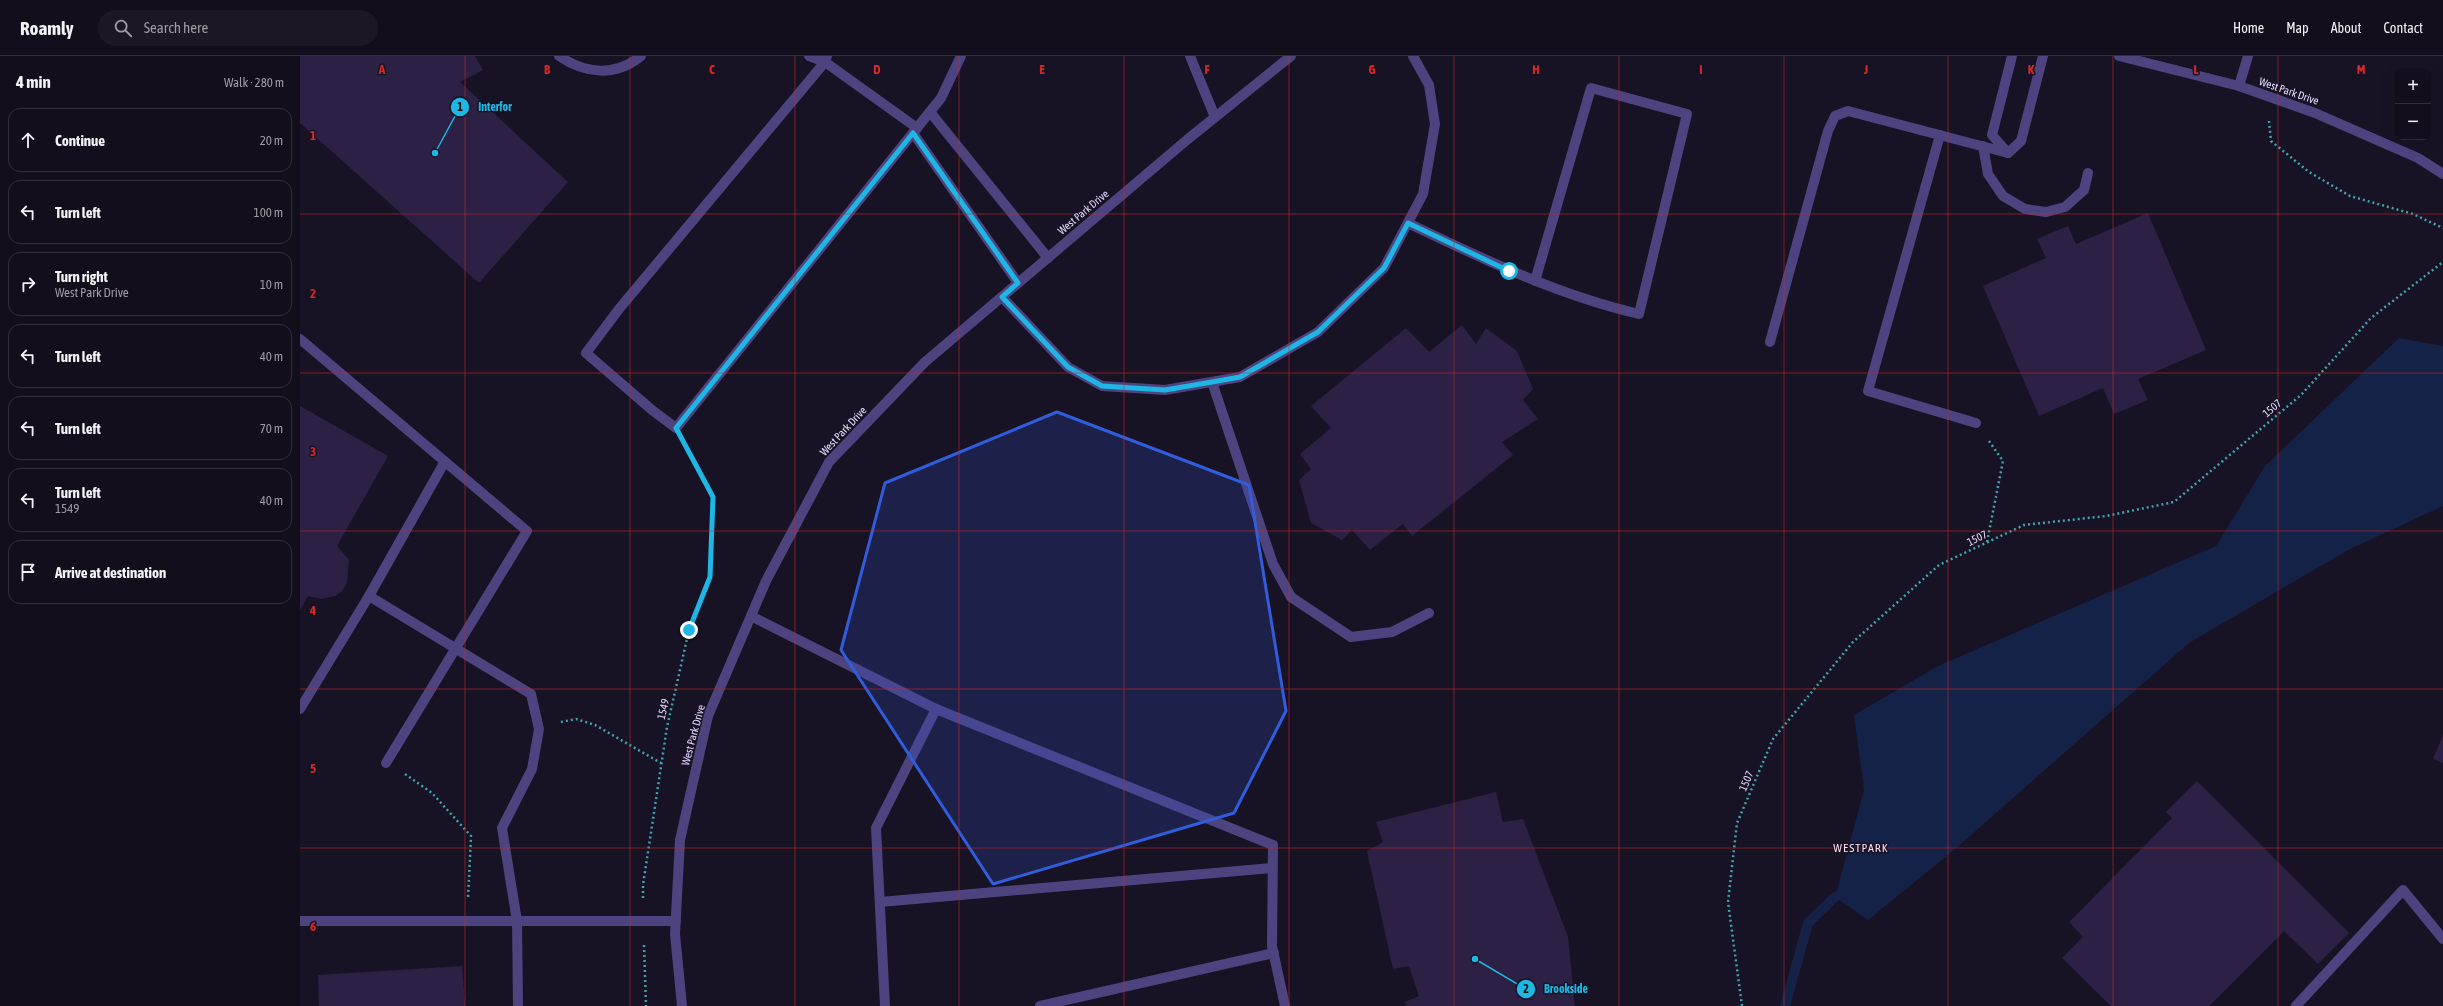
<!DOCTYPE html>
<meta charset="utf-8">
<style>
body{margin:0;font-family:"Asap Condensed",sans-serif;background:#1b1725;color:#f1f3f6}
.controls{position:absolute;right:12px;top:12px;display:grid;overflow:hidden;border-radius:8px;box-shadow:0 4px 16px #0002}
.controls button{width:36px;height:36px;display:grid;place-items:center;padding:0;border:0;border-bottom:1px solid #312e3b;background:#120e1c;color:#f1f3f6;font:20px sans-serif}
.stop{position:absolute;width:12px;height:12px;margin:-9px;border:3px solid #1eb6e4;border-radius:50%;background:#fff}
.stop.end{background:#1eb6e4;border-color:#fff;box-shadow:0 1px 4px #0008}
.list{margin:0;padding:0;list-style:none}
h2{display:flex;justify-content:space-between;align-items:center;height:52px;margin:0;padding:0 16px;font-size:17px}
h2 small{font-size:13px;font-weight:400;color:#9c9ca3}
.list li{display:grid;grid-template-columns:26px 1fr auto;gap:12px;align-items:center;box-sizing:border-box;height:64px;margin:0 8px 8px;padding:0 8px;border:1px solid #312e3b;border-radius:12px}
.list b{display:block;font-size:15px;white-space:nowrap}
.list p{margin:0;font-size:13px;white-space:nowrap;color:#9c9ca3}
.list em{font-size:13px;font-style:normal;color:#9c9ca3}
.icon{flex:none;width:22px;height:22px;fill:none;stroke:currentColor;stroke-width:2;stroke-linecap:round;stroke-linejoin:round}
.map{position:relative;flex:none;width:2143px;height:950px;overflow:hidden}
header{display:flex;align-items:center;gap:24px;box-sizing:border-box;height:56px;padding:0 20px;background:#120e1c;border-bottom:1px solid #312e3b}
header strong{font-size:19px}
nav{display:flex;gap:22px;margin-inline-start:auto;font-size:14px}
.search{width:280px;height:36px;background:#1b1725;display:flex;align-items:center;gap:10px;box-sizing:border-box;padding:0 14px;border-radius:22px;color:#9c9ca3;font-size:15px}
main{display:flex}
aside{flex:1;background:#120e1c}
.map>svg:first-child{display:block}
</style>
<header>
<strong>Roamly</strong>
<div class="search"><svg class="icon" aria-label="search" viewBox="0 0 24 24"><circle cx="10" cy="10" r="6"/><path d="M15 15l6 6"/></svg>Search here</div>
<nav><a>Home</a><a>Map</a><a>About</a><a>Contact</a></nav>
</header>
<main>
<aside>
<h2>4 min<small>Walk · 280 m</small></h2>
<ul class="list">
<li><svg class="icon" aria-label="ahead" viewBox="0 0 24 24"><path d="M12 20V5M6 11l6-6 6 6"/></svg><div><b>Continue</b></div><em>20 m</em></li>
<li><svg class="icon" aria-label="left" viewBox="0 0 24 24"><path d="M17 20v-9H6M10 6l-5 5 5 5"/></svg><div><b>Turn left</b></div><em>100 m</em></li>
<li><svg class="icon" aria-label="right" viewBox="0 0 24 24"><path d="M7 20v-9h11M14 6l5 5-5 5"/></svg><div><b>Turn right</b><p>West Park Drive</p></div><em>10 m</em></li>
<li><svg class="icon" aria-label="left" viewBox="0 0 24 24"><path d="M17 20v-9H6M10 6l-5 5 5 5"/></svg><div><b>Turn left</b></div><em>40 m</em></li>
<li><svg class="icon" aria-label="left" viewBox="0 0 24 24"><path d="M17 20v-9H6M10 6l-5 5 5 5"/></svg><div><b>Turn left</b></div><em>70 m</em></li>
<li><svg class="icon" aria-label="left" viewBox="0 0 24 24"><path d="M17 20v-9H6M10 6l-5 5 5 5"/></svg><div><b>Turn left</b><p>1549</p></div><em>40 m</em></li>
<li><svg class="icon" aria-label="arrive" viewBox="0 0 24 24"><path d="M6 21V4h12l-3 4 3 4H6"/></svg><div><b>Arrive at destination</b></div></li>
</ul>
</aside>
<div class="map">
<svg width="2143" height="950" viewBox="0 0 2143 950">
<rect width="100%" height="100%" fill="#181225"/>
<polygon fill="#152247" points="2099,282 2143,290 2143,450 2048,494 1889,587 1654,794 1568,864 1535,841 1564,734 1554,659 1638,610 1916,490 1965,410"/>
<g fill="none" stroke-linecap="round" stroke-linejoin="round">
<polyline stroke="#152247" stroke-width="10" points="1485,950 1508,867 1535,841 1546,836"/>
</g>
<g fill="#2c2144">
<polygon points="0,0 175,0 183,14 160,26 268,126 179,227 0,67"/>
<polygon points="1848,157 1906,294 1838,323 1848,344 1814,358 1803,332 1739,360 1683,230 1746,202 1737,183 1768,170 1776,188"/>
<polygon points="1162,269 1176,288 1186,272 1217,295 1233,333 1223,344 1238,363 1202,386 1213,399 1112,480 1103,468 1070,494 1052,474 1042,484 1011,467 999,424 1011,413 1000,398 1031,372 1011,350 1106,272 1129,296"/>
<polygon points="0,350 88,400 37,490 49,504 47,527 42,535 35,540 21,543 8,540 0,554"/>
<polygon points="2143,679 2143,707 2133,703"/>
<polygon points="1897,725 2049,877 2018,908 1984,875 1909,950 1811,950 1762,902 1783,881 1769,866 1872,762 1866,756"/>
<polygon points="1196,736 1203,766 1223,763 1268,881 1275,950 1106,950 1105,946 1119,940 1109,910 1093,913 1067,795 1083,786 1076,766"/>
<polygon points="162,910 165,950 19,950 18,919"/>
</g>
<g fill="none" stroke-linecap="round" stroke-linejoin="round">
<g stroke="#3fa3ab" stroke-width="2.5" stroke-dasharray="2 3" stroke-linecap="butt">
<polyline points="1969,65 1971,85 2009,116 2050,140 2113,158 2143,172"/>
<polyline points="1687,486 1703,405 1689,385"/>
<polyline points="261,666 276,663 295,669 361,707"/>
<polyline points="105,718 132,737 171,780 168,843"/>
<polyline points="343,842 343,829 367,671 389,574 410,521 413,441 386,391"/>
<polyline points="344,889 346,950"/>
<polyline points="1442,950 1428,846 1437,767 1473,683 1553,586 1639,509 1724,469 1806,460 1874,446 2001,339 2071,262 2143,206"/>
</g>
<g stroke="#4d437f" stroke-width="10">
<path d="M259 0C285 18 315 21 341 0"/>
<polyline points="509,0 525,6 617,72"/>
<polyline points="527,0 525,6 319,253 286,297 352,354 376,372 641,42 661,0"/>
<polyline points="890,0 915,61"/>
<polyline points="1819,0 1939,30 2015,57 2118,102 2143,118"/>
<polyline points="1939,30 1948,0"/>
<polyline points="630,56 748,202"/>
<polyline points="613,77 718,227"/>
<polyline points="1640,79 1568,335 1676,367"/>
<polyline points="1683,90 1688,118 1703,140 1725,153 1746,156 1765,151 1784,134 1788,117"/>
<polyline points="1708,97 1721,85 1743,0"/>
<polyline points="1708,97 1692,79 1712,0"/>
<path d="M1108 167C1183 203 1257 239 1339 258L1387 58 1291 32 1235 225"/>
<polyline points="702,241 768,311 802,330 865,334 940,321 1018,276 1084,212 1123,138 1135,68 1129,29 1113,0"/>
<polyline points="0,283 227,475 86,707"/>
<polyline points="1470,286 1528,75 1535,60 1548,55 1708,97"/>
<polyline points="912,326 973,508 991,541 1051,581 1092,576 1129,557"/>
<polyline points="69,540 231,638 239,673 232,713 202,772 217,865 218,950"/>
<polyline points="451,560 636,653 576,772 585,950"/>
<polyline points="0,653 69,540 144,407"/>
<polyline points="636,653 973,789 972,890 985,950"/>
<polyline points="580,846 972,812"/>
<polyline points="0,865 376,865"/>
<polyline points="382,950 375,878 380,784 408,660 466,525 529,406 625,306 888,83 991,0"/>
<polyline points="740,950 974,897"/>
<polyline points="1996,950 2103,834 2143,883"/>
</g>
</g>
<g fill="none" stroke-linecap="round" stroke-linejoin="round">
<polyline stroke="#1eb6e4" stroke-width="5" points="389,574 410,521 413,441 376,372 613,77 718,227 702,241 768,311 802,330 865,334 912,326 940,321 1018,276 1084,212 1108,167 1209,215"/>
</g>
<path fill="#315cdc" fill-opacity="0.2" stroke="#315cdc" stroke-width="3" stroke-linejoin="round" d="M757 356 949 429 986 655 934 757 693 828 541 594 585 427Z"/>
<path fill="none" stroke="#d62828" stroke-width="1" stroke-opacity="0.55" d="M165 0V950M330 0V950M495 0V950M659 0V950M824 0V950M989 0V950M1154 0V950M1319 0V950M1484 0V950M1648 0V950M1813 0V950M1978 0V950M0 158H2143M0 317H2143M0 475H2143M0 633H2143M0 792H2143"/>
<g text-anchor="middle" stroke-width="3" stroke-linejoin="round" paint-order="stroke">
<g font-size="11" fill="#e3dbfb" stroke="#181225">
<text transform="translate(1989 35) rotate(19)" y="4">West Park Drive</text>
<text transform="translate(783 156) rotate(-40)" y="4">West Park Drive</text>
<text transform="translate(1972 352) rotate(-40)" y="4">1507</text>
<text transform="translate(543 375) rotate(-47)" y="4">West Park Drive</text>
<text transform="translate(1677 482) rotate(-26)" y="4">1507</text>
<text transform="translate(363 653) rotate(-77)" y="4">1549</text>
<text transform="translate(393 679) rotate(-75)" y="4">West Park Drive</text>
<text transform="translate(1446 725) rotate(-67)" y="4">1507</text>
</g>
<g font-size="12" letter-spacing="1" fill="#fbddec" stroke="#181225">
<text x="1561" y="796">WESTPARK</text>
</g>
</g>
<g font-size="13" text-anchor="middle" font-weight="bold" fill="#d62828" stroke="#181225" stroke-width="3" stroke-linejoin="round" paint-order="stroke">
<text x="82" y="18">A</text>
<text x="247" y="18">B</text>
<text x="412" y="18">C</text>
<text x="577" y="18">D</text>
<text x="742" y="18">E</text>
<text x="907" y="18">F</text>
<text x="1072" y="18">G</text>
<text x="1236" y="18">H</text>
<text x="1401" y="18">I</text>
<text x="1566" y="18">J</text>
<text x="1731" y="18">K</text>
<text x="1896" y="18">L</text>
<text x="2061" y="18">M</text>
<text x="13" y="84">1</text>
<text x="13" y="242">2</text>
<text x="13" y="400">3</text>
<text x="13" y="559">4</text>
<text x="13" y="717">5</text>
<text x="13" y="875">6</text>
</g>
<path fill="none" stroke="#1eb6e4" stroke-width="1.5" d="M135 97L160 51M1175 903L1226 933"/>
<g fill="#1eb6e4" stroke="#181225" stroke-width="1.5">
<circle cx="135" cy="97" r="4"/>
<circle cx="1175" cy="903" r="4"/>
<circle cx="160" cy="51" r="10"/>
<circle cx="1226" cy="933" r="10"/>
</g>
<g font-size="12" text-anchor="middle" font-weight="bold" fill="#111">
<text x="160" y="55">1</text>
<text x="1226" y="937">2</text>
</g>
<g font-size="12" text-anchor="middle" font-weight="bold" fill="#1eb6e4" stroke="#181225" stroke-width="3" stroke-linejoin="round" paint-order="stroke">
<text x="195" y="55">Interfor</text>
<text x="1266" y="937">Brookside</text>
</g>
</svg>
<div class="controls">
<button>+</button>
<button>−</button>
</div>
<div class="stop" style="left:1209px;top:215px"></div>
<div class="stop end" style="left:389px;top:574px"></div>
</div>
</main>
